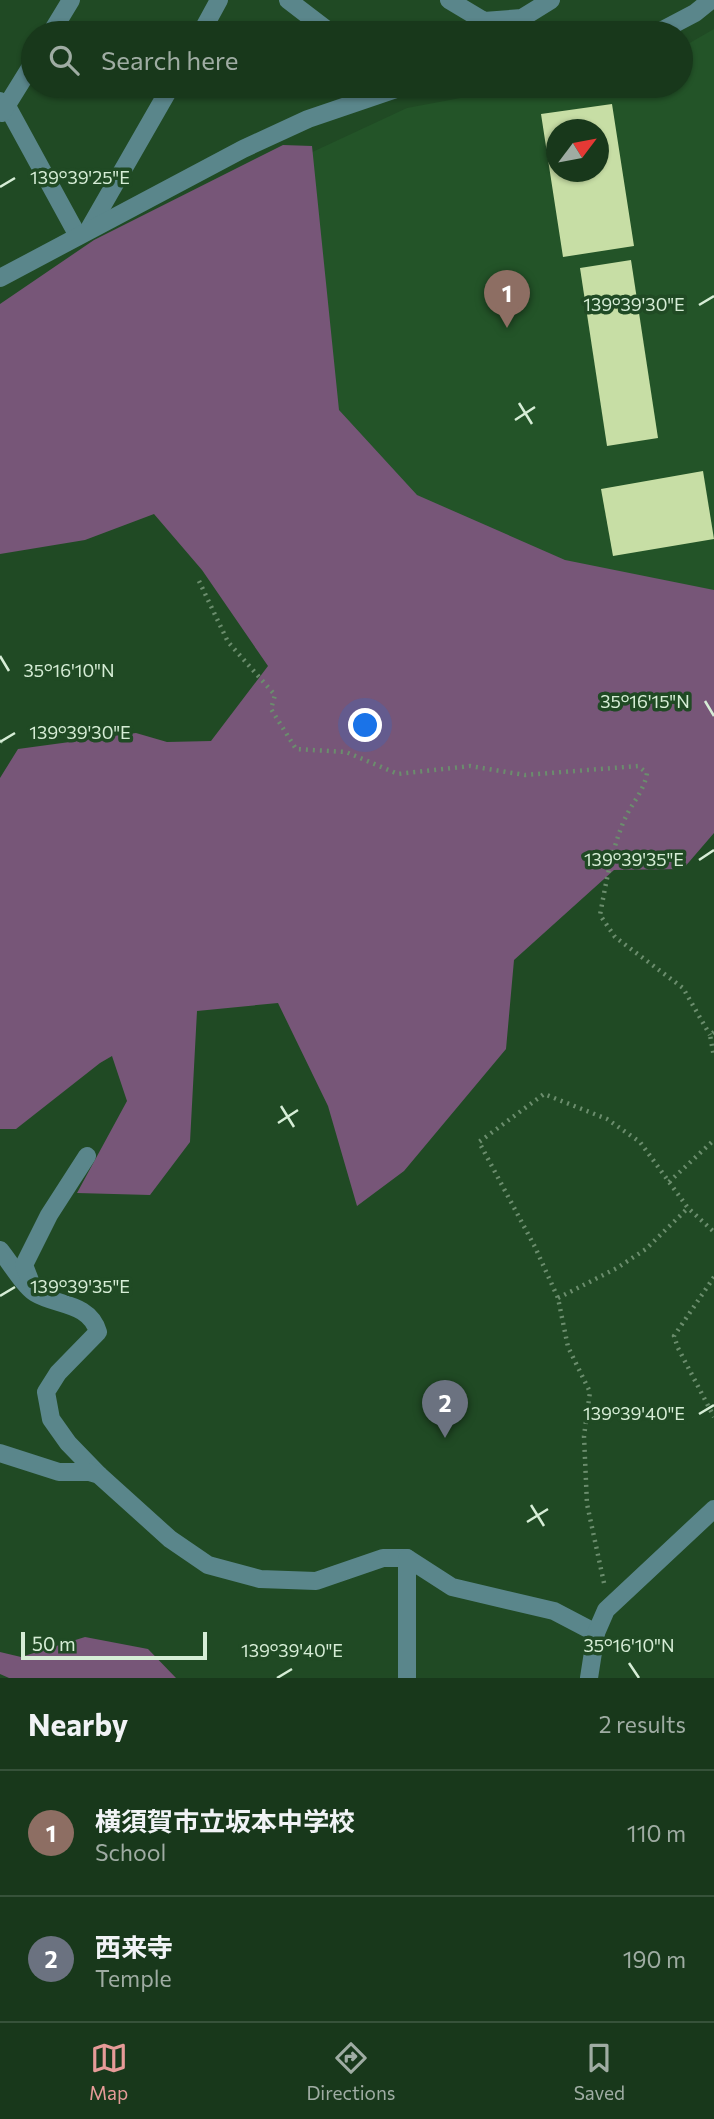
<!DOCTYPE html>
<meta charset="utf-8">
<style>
body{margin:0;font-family:Commissioner,"Noto Sans JP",sans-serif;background:#213f24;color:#f1f3f6}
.compass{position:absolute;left:546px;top:119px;width:63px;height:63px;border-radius:50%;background:#18381b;box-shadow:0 2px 5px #0004;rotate:58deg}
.scale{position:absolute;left:21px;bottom:18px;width:186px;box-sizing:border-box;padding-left:7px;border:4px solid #d6edd6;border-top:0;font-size:19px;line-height:24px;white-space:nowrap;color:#d6edd6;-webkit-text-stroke:5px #204a24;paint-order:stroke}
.you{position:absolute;left:366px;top:726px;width:24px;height:24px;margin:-18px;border:5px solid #fff;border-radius:50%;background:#1a73e8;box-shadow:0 0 0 10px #1a73e833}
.badge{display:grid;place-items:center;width:46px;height:46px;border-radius:50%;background:#e69b98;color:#fff;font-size:23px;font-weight:700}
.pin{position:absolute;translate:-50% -58px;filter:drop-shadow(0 2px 4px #0008)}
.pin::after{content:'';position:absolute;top:37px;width:24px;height:21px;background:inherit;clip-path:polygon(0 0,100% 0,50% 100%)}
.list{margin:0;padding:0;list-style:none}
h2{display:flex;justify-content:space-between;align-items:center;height:91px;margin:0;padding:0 28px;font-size:30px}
h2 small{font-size:23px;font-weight:400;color:#9faca3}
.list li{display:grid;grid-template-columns:46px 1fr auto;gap:21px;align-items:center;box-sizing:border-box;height:126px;padding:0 28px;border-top:2px solid #36523a}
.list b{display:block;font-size:26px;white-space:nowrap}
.list p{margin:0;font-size:23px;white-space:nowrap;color:#9faca3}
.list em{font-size:23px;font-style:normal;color:#9faca3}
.icon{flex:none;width:38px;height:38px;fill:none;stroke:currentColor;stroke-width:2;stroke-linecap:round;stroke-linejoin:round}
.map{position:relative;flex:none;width:714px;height:1678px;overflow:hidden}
.search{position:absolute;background:#18381b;box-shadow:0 2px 5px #0004;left:21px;right:21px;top:21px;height:77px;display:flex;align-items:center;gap:18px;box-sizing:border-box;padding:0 24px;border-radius:38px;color:#9faca3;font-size:26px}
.sheet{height:343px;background:#18381b}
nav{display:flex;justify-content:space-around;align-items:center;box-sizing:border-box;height:98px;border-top:2px solid #36523a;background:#18381b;font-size:19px;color:#9faca3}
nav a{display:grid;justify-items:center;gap:4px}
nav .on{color:#e69b98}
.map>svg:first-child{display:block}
</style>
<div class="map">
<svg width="714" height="1678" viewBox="0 0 714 1678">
<rect width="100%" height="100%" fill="#204a24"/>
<path fill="#235428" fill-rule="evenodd" d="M714 29V676L307 484 293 161 407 108 524 86H681V48ZM556 130H598V172H556Z"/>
<g fill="#775678">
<polygon points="283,145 312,146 339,410 417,495 565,560 714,590 714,833 683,869 614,870 514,960 506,1049 404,1171 357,1206 328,1106 278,1003 197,1011 190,1142 150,1195 77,1193 127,1101 112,1056 100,1063 16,1129 0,1129 0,778 18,749 136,733 167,742 211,741 268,666 202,570 154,514 85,540 0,554 0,304 94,240"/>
<polygon points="85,1637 148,1649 176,1678 9,1678 0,1674 0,1652 21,1657"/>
</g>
<g fill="#c7dea5" fill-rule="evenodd">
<path d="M612 104 634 246 563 257 541 114ZM556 130H598V172H556Z"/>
<polygon points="631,260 658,438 607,446 580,268"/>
<polygon points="703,471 714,539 613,556 601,489"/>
</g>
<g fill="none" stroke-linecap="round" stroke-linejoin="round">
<g stroke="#6b8d6d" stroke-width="4.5" stroke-dasharray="2 5" stroke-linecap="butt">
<path d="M199 581 228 642 275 695 271 709 296 749 346 752 398 774 470 766 525 775 638 766 647 773C644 792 630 805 623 823 611 853 606 883 600 915L615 937 683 988 710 1035"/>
<polyline points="0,742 3,740"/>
<polyline points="714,1032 710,1035 714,1057"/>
<polyline points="669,1182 714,1140"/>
<polyline points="714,1277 674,1336 678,1348 714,1417"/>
<polyline points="558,1298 617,1268 646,1249 688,1208"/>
<polyline points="604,1583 587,1504 584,1436 590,1392 568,1347 558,1298 535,1247 479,1142 544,1094 607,1119 640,1142 688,1208 714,1232"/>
</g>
<g stroke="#5a868b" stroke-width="18">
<polyline points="288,0 331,33"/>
<polyline points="449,0 484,21 522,18 551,0"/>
<polyline points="51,33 71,0"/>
<polyline points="201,33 219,0"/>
<polyline points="657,33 695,13 711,0"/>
<polyline points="0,101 7,106 78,236"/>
<polyline points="2,113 33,63"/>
<polyline points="89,229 171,86"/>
<polyline points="0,278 243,149 308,119 405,86"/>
<path d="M0 1250C9 1261 24 1286 35 1293 56 1306 89 1302 98 1332L58 1373 46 1392 51 1419 68 1443 99 1475"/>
<polyline points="31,1283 24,1265 49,1215 87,1156"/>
<polyline points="0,1453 59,1472 89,1472 99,1475 170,1539 208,1565 260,1579 316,1581 383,1558 407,1558 452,1587 554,1611 596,1633"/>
<polyline points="407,1558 407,1678"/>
<polyline points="589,1678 596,1633 606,1610 714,1509"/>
</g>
</g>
<path fill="none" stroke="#d6edd6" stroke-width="2.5" d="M0 187 15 178M699 305 714 296M519 403 532 424M515 420 535 407M0 656 9 671M705 701 714 716M0 742 15 733M699 860 714 850M281 1106 294 1127M278 1123 298 1110M0 1296 15 1287M699 1414 714 1405M531 1505 544 1526M527 1522 548 1509M629 1663 639 1678M277 1678 292 1669"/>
<g font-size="18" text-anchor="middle" fill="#d6edd6" stroke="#204a24" stroke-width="7" stroke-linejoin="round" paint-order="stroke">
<text x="80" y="184">139°39'25"E</text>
<text x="634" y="311">139°39'30"E</text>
<text x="69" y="677">35°16'10"N</text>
<text x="645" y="708">35°16'15"N</text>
<text x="80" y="739">139°39'30"E</text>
<text x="634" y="866">139°39'35"E</text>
<text x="80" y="1293">139°39'35"E</text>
<text x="634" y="1420">139°39'40"E</text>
<text x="629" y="1652">35°16'10"N</text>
<text x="292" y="1657">139°39'40"E</text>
</g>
</svg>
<svg class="compass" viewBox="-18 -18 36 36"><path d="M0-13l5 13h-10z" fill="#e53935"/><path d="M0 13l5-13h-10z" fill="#9faca3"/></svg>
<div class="scale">50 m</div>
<div class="you"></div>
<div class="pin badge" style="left:507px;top:328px;background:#8d6e63">1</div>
<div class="pin badge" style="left:445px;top:1438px;background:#6b7280">2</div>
<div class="search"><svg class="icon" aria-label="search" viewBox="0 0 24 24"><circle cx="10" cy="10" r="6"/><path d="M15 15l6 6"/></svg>Search here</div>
</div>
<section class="sheet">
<h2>Nearby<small>2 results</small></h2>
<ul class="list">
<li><span class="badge" style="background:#8d6e63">1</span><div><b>横須賀市立坂本中学校</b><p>School</p></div><em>110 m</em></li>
<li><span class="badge" style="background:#6b7280">2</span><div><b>西来寺</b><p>Temple</p></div><em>190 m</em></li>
</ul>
</section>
<nav>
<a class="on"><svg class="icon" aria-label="map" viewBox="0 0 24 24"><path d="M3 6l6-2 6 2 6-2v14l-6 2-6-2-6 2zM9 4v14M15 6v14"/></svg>Map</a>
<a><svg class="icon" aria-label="directions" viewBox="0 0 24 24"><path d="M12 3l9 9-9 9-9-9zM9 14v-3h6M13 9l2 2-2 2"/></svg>Directions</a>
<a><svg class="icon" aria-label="saved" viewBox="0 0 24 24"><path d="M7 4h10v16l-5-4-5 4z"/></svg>Saved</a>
</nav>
